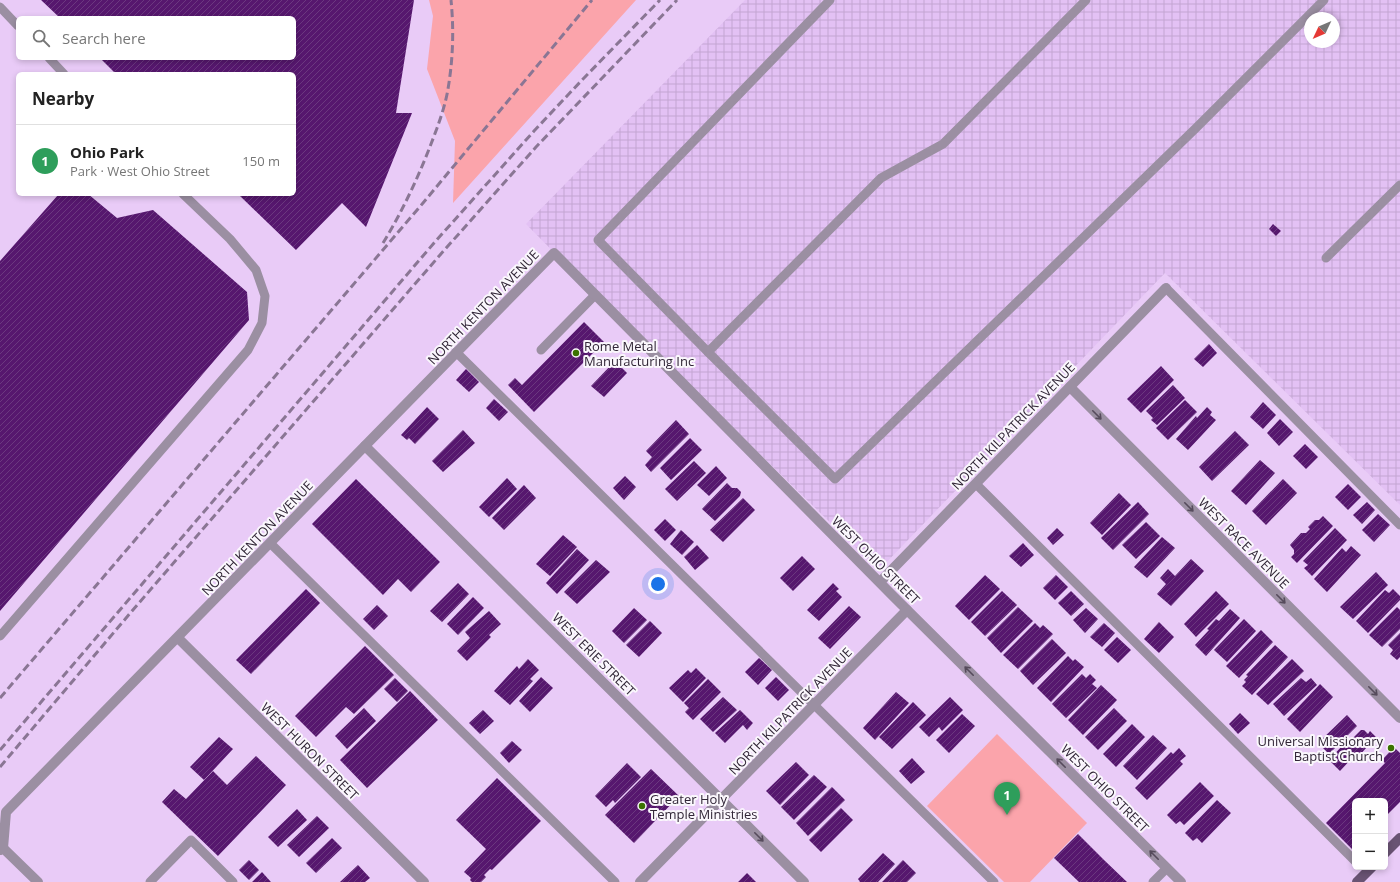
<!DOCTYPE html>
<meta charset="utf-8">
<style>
body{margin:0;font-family:"Open Sans",sans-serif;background:#f6f6f6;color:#222}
.controls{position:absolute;right:12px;bottom:12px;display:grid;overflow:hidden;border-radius:6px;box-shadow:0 2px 6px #0003}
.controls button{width:36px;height:36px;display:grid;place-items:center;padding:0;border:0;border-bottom:1px solid #e0e0e0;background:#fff;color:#222;font:20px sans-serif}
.compass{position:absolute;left:1304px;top:12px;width:36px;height:36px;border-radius:50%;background:#fff;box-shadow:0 2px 6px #0003;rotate:226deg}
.you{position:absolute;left:658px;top:584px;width:14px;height:14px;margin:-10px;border:3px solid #fff;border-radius:50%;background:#1a73e8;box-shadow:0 0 0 6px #1a73e833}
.badge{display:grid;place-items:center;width:26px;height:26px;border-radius:50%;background:#3b7200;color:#fff;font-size:13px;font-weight:700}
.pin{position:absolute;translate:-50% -33px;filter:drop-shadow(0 1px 2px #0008)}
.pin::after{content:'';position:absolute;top:21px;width:14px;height:12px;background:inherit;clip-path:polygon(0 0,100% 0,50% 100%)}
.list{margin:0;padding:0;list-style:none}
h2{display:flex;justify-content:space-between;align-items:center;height:52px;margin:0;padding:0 16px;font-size:17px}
h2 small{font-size:13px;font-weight:400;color:#767676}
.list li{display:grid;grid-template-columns:26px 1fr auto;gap:12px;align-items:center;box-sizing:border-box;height:72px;padding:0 16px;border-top:1px solid #e0e0e0}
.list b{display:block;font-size:15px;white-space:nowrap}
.list p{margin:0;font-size:13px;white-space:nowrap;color:#767676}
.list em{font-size:13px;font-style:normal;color:#767676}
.icon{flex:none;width:22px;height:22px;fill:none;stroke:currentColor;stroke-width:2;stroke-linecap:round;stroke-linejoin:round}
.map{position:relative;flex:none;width:1400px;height:882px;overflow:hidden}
.search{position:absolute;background:#fff;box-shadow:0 2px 6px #0003;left:16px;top:16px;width:280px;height:44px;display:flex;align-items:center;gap:10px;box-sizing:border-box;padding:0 14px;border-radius:6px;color:#767676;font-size:15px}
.panel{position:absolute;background:#fff;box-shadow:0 2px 6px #0003;left:16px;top:72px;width:280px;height:124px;border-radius:6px}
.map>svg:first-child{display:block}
</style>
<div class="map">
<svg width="1400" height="882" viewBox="0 0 1400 882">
<defs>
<pattern id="industrial-grid" width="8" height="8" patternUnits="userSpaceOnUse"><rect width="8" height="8" fill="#e3c1f4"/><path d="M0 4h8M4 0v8" fill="none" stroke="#c3a6d2"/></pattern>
<pattern id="building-hatch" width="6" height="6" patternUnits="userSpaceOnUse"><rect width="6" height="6" fill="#56176e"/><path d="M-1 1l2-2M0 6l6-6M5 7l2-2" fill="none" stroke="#6b387f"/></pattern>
</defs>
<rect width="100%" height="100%" fill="#e9cbf7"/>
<path fill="url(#industrial-grid)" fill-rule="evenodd" d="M745 0H1400V505L1165 273 879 570 591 290 526 224ZM1310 18H1334V42H1310Z"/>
<g fill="#fba4ab">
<polygon points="429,0 636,0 453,203 455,141 427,69 433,16"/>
<polygon points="997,734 1087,823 1030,882 1004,882 927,806"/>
</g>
<g fill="url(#building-hatch)">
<polygon points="41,0 414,0 396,113 412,113 366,227 342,203 296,250 238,194 294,194 294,74 116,74 100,58 294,58 294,18 60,18"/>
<polygon points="56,194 88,194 117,218 153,210 247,292 249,320 0,611 0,261 58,195"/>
<polygon points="1273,224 1281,231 1276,236 1269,229"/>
<polygon points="584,322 604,342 534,412 508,385 515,378 522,385"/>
<polygon points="1209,344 1217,353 1203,367 1194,359"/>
<polygon points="615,361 627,373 604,397 591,386"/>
<polygon points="1161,366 1174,380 1141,413 1127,399"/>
<polygon points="466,369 479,382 469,392 456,380"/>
<polygon points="1173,385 1185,398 1157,425 1151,420 1153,418 1146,411"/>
<polygon points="494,399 508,412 499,421 486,408"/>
<polygon points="1185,400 1197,412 1168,440 1156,428"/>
<polygon points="1263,402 1276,415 1263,429 1250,417"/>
<polygon points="427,407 439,419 415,444 409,438 407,440 401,435"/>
<polygon points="1207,407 1212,412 1210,415 1216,420 1188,450 1176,439 1196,416 1197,418"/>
<polygon points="1280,419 1293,432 1279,446 1267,433"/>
<polygon points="676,420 689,434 651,472 645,465 652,457 646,451"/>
<polygon points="463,430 475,443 443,472 432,461"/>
<polygon points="1235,431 1249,445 1212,481 1199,467"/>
<polygon points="690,438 702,450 671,480 660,468"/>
<polygon points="1305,444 1318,457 1306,469 1293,456"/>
<polygon points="1260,460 1275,473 1246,505 1231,491"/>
<polygon points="694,461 706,473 677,501 665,489"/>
<polygon points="716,466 727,478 709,496 697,485"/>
<polygon points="625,476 636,487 624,500 613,488"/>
<polygon points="507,478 517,489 489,517 479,507"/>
<polygon points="356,479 440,562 411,592 398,579 383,595 312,524"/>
<polygon points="1283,479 1297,493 1266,525 1252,511"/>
<polygon points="727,483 732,488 737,488 741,492 740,496 715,521 702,509"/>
<polygon points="1348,484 1361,497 1348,510 1335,497"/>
<polygon points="524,485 536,498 504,530 492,518"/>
<polygon points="1119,493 1131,505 1102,535 1090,523"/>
<polygon points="743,498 755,510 723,542 710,530"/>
<polygon points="1138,502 1149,514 1113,550 1101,538"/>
<polygon points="1367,502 1375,510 1362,524 1353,515"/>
<polygon points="1378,514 1390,525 1374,542 1362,530"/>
<polygon points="1323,516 1333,526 1297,563 1291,557 1294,554 1294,550 1290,545 1301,533 1306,533 1310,529 1308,527 1315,520 1319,520"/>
<polygon points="665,519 676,530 665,541 654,530"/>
<polygon points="1146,522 1160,536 1136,559 1122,545"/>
<polygon points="1057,528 1064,535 1053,545 1047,538"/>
<polygon points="1335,528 1347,540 1312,576 1304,568 1308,565 1303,561"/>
<polygon points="681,530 694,542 682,555 670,544"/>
<polygon points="563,535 577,547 550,576 536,564"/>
<polygon points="1162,537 1175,548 1147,578 1134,567"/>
<polygon points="1023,543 1034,555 1021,567 1009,556"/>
<polygon points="697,545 709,558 695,570 684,557"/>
<polygon points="1351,546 1361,555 1327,592 1314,579 1342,548 1346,552"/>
<polygon points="577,549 589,560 557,594 546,583"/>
<polygon points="802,556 815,569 793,591 780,578"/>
<polygon points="1191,559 1204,571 1171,606 1157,594 1166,584 1160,578 1168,569 1175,576"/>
<polygon points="596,560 610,572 577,604 564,592"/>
<polygon points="1376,572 1388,585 1353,619 1340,607"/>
<polygon points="985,575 1000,589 969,620 955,606"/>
<polygon points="1056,575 1068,587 1055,600 1043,588"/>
<polygon points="458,583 469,594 442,622 430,611"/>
<polygon points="833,583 839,589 836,591 842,597 819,621 807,610"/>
<polygon points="306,589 320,603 251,674 236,660"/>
<polygon points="1393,589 1400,596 1400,600 1368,633 1356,621 1385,590 1389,593"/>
<polygon points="1002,591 1017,605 985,636 971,622"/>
<polygon points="1071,591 1084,604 1071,616 1058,603"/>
<polygon points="1216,591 1229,604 1196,637 1184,624"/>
<polygon points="473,597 484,608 458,635 447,624"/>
<polygon points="377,605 388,616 374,630 363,619"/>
<polygon points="849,606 861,617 830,649 818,638"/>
<polygon points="1018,607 1033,621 1001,653 987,638"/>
<polygon points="1397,607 1400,610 1400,629 1382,647 1369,635"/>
<polygon points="634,608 647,620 624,643 612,631"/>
<polygon points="1086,608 1098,619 1085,633 1073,620"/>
<polygon points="1230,609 1240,618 1206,656 1195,645 1209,630 1207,629 1216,619 1219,621"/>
<polygon points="489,611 501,624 489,635 491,637 467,661 457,651 470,638 465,632"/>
<polygon points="1244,619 1256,631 1227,662 1214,650"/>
<polygon points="650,621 662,633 639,657 626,645"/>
<polygon points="1159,622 1174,637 1159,653 1144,639"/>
<polygon points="1035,623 1040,628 1043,625 1053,634 1018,669 1003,655"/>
<polygon points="1104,623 1115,633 1102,647 1090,637"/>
<polygon points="1261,630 1273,642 1239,678 1226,666"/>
<polygon points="1400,633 1400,657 1397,660 1390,654 1393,650 1388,645"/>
<polygon points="1117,637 1131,650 1118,663 1104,650"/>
<polygon points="1052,639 1066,653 1033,685 1020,671"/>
<polygon points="1275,645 1288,657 1252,695 1242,686 1246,682 1244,680 1248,676 1246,675"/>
<polygon points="365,646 394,675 354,714 346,707 316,737 295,716"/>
<polygon points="1068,656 1073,661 1075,659 1084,667 1051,702 1037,688"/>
<polygon points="759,658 772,670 758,685 745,672"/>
<polygon points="528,659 539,670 530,679 533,681 510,705 494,691 517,666 519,669"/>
<polygon points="1292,659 1304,671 1268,705 1256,694"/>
<polygon points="696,668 706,678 683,702 669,688 688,670 691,673"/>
<polygon points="1082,674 1086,678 1090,674 1096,680 1092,684 1097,688 1066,718 1052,704"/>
<polygon points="541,677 553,688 530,712 519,701"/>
<polygon points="776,677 789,690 778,701 765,688"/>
<polygon points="395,678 408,691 397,702 384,689"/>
<polygon points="1301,678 1306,682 1311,678 1317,685 1284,716 1273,704"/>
<polygon points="708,679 721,692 693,720 685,712 689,708 684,703"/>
<polygon points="1320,684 1333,697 1300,732 1287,719"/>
<polygon points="1101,685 1117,700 1083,735 1068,720"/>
<polygon points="410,691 438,720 367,788 340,760"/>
<polygon points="896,692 909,703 875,740 863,728"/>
<polygon points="723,697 737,710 713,732 700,719"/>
<polygon points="950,697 963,710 942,731 939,727 929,737 919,727"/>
<polygon points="913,702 926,715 892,749 879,737"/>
<polygon points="364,708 376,721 347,749 335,736"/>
<polygon points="1114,708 1127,721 1098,750 1085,737"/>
<polygon points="483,710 494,721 480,734 469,723"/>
<polygon points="740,710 753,723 747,730 743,725 725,743 715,733"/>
<polygon points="1240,713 1250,723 1238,734 1229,724"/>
<polygon points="962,714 975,726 949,753 936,740"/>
<polygon points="1347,715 1357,726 1329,754 1318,743"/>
<polygon points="1132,724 1145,737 1116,767 1103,754"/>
<polygon points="1361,730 1364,730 1368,734 1370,731 1376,737 1358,757 1354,756 1340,771 1329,760 1341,747 1344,747"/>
<polygon points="1153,735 1167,748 1137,780 1123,766"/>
<polygon points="219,737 233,749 204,780 190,767"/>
<polygon points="512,741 522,750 509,763 500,753"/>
<polygon points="1394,747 1400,753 1400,802 1385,817 1385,801 1355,801 1355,847 1353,850 1326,823 1385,763 1382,760"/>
<polygon points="1179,748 1186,756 1180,761 1183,764 1147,800 1135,788 1171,752 1173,754"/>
<polygon points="256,756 286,785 218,856 162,802 174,789 186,799 213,771 227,785"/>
<polygon points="912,758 925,772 911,784 899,771"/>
<polygon points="796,762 809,775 780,805 766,791"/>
<polygon points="627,763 641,777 615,803 613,800 606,807 595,796"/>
<polygon points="651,769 679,796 634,843 605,815"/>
<polygon points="814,775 827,787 794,820 781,807"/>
<polygon points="497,778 541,821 492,870 490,869 484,875 486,877 481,882 472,882 470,880 471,878 464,872 486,849 456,820"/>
<polygon points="1200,782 1214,796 1184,825 1180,821 1176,824 1167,815"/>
<polygon points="832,787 845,800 808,836 796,823"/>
<polygon points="1217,800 1231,813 1202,843 1197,838 1193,841 1185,833"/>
<polygon points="841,808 853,820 821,852 809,840"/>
<polygon points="297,809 307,820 278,847 268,837"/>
<polygon points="317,816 329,828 299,857 287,845"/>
<polygon points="1078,834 1104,860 1127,882 1079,882 1054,858"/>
<polygon points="332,838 342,848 316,873 306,863"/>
<polygon points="883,853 895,864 878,882 860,882 858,879"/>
<polygon points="249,860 259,870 249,880 239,870"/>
<polygon points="903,860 916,873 907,882 882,882"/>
<polygon points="358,865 370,878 365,882 340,882"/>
<polygon points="262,872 271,882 252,882"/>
<polygon points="747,873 756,882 738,882"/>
</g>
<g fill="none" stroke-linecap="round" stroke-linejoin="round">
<g stroke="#9b8fa2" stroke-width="9">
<polyline points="1086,0 943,144 881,178 708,352 835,479 1197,127 1324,0"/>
<polyline points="0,7 18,26"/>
<polyline points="49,58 64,74"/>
<polyline points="1326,258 1400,185"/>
<polyline points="1166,288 1400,525"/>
<polyline points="541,350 595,295"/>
<polyline points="456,352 994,882"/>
<polyline points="708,352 598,240 830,0"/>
<polyline points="976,484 1355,861"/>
<polyline points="270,543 615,882"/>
<polyline points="0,636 248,350 262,323 265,296 256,270 230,239 183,194"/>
<polyline points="150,882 191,840 233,882"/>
<polyline points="1153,882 1167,868"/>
</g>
<g stroke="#9b8fa2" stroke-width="10">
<polyline points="1070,387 1400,718"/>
<polyline points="365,446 804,882"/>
<polyline points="880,582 1166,288"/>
<polyline points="178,638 424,882"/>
<polyline points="3,848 38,882"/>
<polyline points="0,850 3,848 6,812 554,253 893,596 1181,882"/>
<polyline points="640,882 907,610"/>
</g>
<g stroke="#695373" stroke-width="10">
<polyline points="1385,853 1400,838"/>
<polyline points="1357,882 1372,867"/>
</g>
<g stroke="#8a7694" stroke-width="3" stroke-dasharray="8 4" stroke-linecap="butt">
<path d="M383 243C402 212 418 178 431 144 438 126 445 107 448 89 453 59 454 30 451 0"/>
<polyline points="0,698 423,203 592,0"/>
<polyline points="0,750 434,243 534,131 582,80 660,0"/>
<polyline points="0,767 132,611 440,255 536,147 677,0"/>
</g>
</g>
<defs><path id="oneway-shaft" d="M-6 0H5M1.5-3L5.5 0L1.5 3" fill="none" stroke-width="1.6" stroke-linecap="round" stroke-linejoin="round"/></defs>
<g stroke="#564b5c">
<use href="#oneway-shaft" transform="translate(1097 415) rotate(45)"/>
<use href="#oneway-shaft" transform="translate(1189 507) rotate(45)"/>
<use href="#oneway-shaft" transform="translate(1281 599) rotate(45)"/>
<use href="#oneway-shaft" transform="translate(969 671) rotate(-135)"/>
<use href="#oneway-shaft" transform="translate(1373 691) rotate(45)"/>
<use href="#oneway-shaft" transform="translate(1061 763) rotate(-135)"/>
<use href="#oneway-shaft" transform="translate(759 837) rotate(45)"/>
<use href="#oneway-shaft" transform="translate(1154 855) rotate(-135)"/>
</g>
<g fill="#3b7200" stroke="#faf7fc" stroke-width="1.5">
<circle cx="576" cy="353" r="4"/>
<circle cx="1391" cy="748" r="4"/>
<circle cx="642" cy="806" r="4"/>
</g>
<g text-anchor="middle" stroke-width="4" stroke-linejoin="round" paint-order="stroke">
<g font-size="13" fill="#312637" stroke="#faf7fc">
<text transform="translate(483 307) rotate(-46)" y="5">NORTH KENTON AVENUE</text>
<text transform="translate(1013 426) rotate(-46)" y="5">NORTH KILPATRICK AVENUE</text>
<text transform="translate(257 538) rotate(-46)" y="5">NORTH KENTON AVENUE</text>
<text transform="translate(1244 543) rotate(45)" y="5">WEST RACE AVENUE</text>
<text transform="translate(876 560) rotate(45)" y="5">WEST OHIO STREET</text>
<text transform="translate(594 654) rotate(45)" y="5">WEST ERIE STREET</text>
<text transform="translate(790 711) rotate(-46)" y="5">NORTH KILPATRICK AVENUE</text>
<text transform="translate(310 751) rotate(45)" y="5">WEST HURON STREET</text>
<text transform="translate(1105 788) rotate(45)" y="5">WEST OHIO STREET</text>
</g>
<g font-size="13" fill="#312637" stroke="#faf7fc" text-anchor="start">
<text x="584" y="351">Rome Metal<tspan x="584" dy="15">Manufacturing Inc</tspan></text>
<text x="1383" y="746" text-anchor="end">Universal Missionary<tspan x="1383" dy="15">Baptist Church</tspan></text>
<text x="650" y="804">Greater Holy<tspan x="650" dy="15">Temple Ministries</tspan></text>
</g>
</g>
</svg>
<div class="controls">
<button>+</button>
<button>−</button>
</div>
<svg class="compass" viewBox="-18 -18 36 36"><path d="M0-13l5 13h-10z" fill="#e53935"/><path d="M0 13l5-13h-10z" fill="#767676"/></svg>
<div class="you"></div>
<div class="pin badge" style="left:1007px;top:815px;background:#2e9e5b">1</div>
<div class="search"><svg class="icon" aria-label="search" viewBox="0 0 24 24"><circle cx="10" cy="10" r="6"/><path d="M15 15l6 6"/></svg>Search here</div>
<section class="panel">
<h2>Nearby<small></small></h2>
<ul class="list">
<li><span class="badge" style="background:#2e9e5b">1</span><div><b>Ohio Park</b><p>Park · West Ohio Street</p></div><em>150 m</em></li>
</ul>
</section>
</div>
